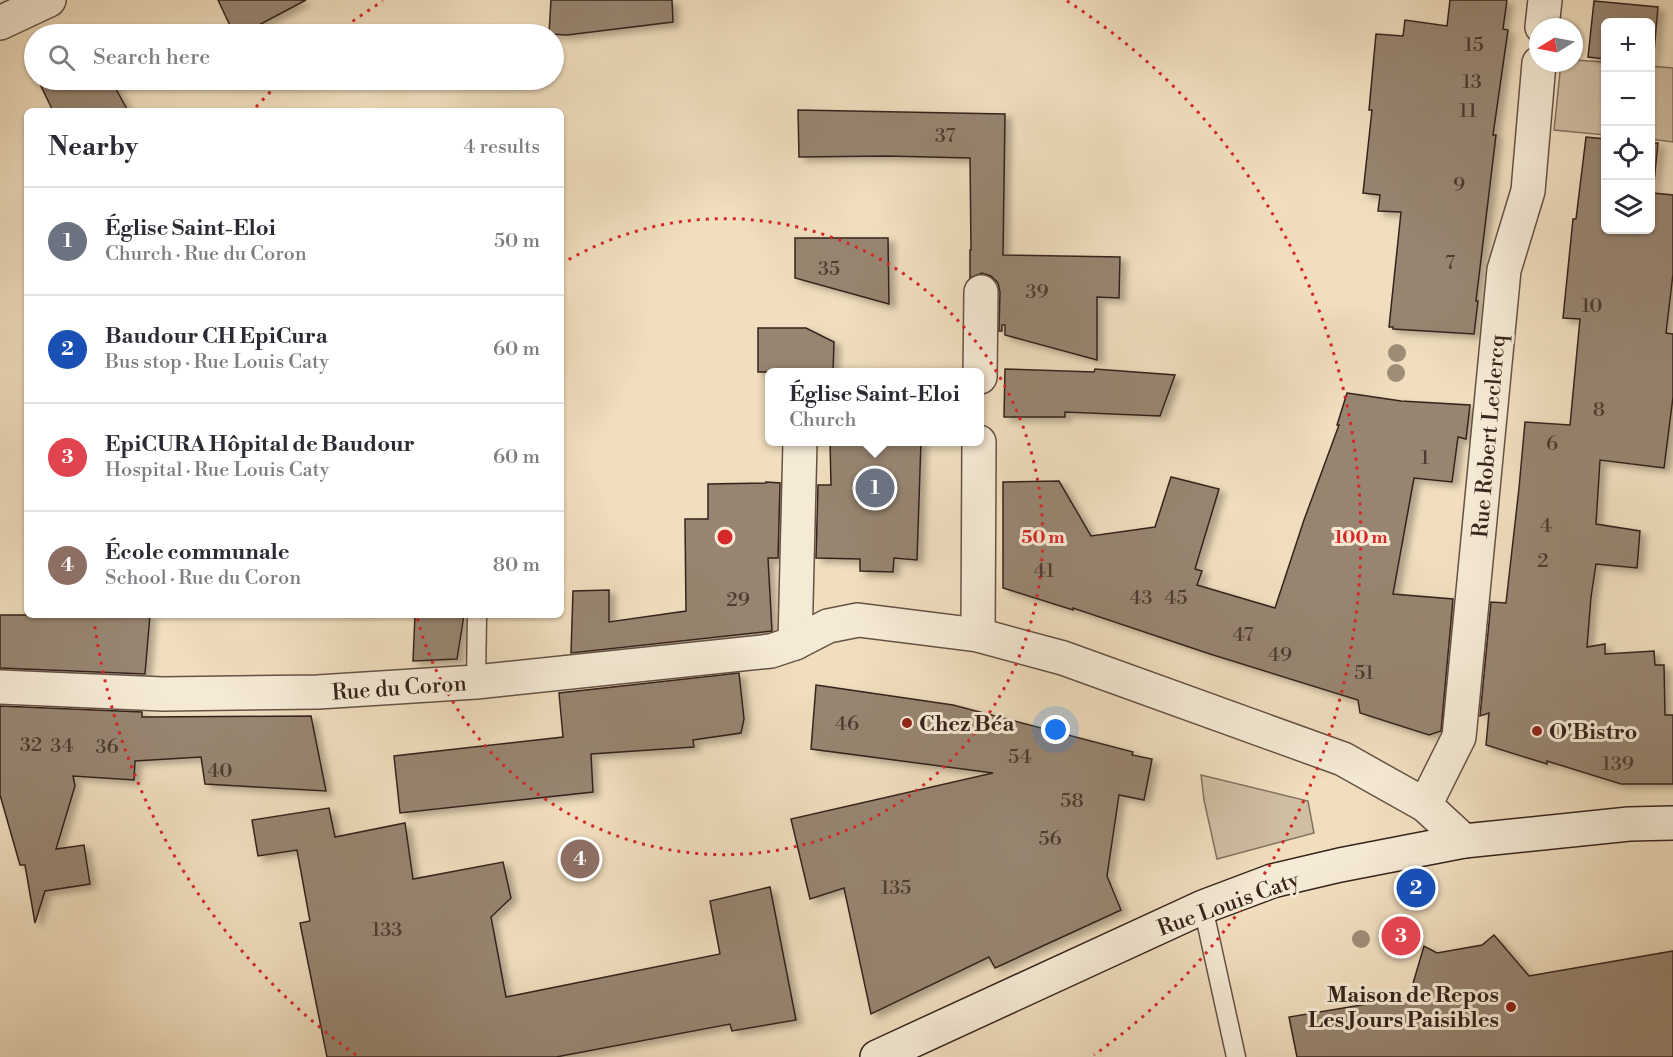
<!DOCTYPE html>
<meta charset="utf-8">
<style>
body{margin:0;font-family:"Libre Bodoni",serif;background:#f2f2f3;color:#2b2b33}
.controls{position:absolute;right:18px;top:18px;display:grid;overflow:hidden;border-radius:9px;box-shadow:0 2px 4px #0004}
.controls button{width:54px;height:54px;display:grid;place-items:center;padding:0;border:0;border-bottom:2px solid #e1e1e2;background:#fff;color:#2b2b33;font:30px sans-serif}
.compass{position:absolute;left:1529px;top:18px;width:54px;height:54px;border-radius:50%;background:#fff;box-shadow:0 2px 4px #0004;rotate:260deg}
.you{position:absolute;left:1056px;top:730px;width:21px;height:21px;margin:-15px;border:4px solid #fff;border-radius:50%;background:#1a73e8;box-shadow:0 0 0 9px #1a73e833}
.badge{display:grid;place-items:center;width:39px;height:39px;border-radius:50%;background:#8f2418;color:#fff;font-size:20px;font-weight:700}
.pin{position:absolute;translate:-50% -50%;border:3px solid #fff;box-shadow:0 2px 6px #0006}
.popup{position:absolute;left:765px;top:368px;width:219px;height:78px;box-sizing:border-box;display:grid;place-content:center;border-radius:9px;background:#fff;filter:drop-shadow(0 2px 4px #0005);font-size:20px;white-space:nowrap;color:#7c7c81}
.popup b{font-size:22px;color:#2b2b33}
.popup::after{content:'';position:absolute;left:50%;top:100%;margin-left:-12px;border:12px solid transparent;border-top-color:#fff}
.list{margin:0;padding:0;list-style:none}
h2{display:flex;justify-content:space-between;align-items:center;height:78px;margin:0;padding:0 24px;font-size:26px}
h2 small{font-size:20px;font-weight:400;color:#7c7c81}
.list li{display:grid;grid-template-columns:39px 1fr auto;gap:18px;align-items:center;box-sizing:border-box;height:108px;padding:0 24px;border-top:2px solid #e1e1e2}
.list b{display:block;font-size:22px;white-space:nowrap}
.list p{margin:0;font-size:20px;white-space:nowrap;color:#7c7c81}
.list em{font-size:20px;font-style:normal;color:#7c7c81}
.icon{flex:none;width:33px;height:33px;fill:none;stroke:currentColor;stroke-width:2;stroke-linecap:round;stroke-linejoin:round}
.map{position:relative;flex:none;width:1673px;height:1057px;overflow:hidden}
.search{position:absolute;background:#fff;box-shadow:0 2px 4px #0004;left:24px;top:24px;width:540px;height:66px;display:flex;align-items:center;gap:15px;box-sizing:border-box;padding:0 21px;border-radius:33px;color:#7c7c81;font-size:22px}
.panel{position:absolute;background:#fff;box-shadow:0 2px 4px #0004;left:24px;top:108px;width:540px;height:510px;border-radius:9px}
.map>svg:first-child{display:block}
</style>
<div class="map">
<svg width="1673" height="1057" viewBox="0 0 1673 1057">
<defs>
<filter id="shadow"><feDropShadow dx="6" dy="4" stdDeviation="3" flood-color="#0004"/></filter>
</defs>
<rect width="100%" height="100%" fill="#f0debe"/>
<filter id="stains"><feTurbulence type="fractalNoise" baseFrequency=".00333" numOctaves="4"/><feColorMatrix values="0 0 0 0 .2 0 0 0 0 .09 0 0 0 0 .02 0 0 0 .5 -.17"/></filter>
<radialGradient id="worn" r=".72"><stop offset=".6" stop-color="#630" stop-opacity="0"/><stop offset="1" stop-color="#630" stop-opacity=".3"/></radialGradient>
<g fill="#d0bea3" stroke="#837160" stroke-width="1.5">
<polygon points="1574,60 1605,62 1605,135 1554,130 1561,63 1574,63"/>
<polygon points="1650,66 1673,68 1673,142 1651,139"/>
<polygon points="1201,775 1308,801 1314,833 1217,859 1204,800"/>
</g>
<g fill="#978571" stroke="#36241d" stroke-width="1.5" filter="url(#shadow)">
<polygon points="218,0 306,0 242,34 234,34"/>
<polygon points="551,0 672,0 673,22 567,35 549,34"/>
<polygon points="1450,0 1507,0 1503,29 1508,30 1493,135 1496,135 1476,301 1478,301 1474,334 1393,329 1393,327 1389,327 1401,212 1378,211 1380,195 1363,193 1372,110 1369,110 1376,34 1403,36 1405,20 1447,26"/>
<polygon points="1594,1 1658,7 1653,63 1650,63 1650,22 1605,22 1605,59 1588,57"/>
<polygon points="82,26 86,34 65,34"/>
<polygon points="34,50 34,73 26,54"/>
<polygon points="38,80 111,80 128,111 53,111"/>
<polygon points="798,110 1005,114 1003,255 1120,257 1119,298 1097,297 1097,360 1005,335 1005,325 1002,325 1002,331 999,331 1000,292 998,283 991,276 982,273 970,278 970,250 971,250 970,158 887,156 799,157"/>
<polygon points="1586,137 1605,139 1605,230 1650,230 1650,143 1658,143 1653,193 1673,195 1673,274 1666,333 1673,334 1673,397 1664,468 1600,460 1596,524 1640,531 1637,568 1596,564 1591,597 1587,647 1605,644 1605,654 1654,651 1655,665 1664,665 1665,715 1673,715 1673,784 1621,784 1547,761 1547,764 1486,745 1489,713 1480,716 1491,602 1506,603 1519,488 1525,422 1570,425 1580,319 1563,318 1573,219 1576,219"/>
<polygon points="795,238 888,238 889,304 795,278"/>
<polygon points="758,328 806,328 834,342 833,372 758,372"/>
<polygon points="1005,369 1094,372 1095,369 1175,375 1160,416 1065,412 1065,417 1004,417"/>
<polygon points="1347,393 1401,401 1470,405 1466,439 1458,437 1452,482 1414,478 1393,594 1453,599 1441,731 1429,735 1360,713 1358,700 1210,654 1073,608 1073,610 1003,588 1003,482 1059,481 1091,536 1155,527 1171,477 1219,489 1195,569 1202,571 1197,585 1275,608 1304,520 1339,425 1337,425"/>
<polygon points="830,441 921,441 917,560 894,558 893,572 860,571 860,559 816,558 818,485 831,485"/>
<polygon points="766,482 780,483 778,558 768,558 772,631 571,653 573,591 609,590 609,622 686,611 685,519 708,519 708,484 766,483"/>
<polygon points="0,615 150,615 145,674 0,668"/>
<polygon points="415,615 464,615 457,659 413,661"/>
<polygon points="739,673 744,719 741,733 693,740 694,747 591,754 593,792 400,813 394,756 563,737 559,693"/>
<polygon points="816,685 953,705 1133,752 1132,755 1152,759 1144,800 1119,795 1107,876 1121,910 995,968 989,957 871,1014 844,888 810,899 791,819 993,773 811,749"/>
<polygon points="0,706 142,712 142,717 311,716 326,791 205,784 201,757 135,761 134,780 73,776 75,786 56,849 84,845 90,884 45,891 35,923 25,865 20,865 0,795"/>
<polygon points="329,808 335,837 405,823 413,879 503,862 511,898 491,917 506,997 720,954 710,901 770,887 796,1020 732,1031 730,1024 556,1057 327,1057 300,923 310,921 297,850 258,856 252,820"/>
<polygon points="1494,935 1529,976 1673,951 1673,1057 1297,1057 1289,1017 1409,997 1424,946 1437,953 1482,945"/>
</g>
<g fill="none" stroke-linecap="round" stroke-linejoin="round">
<defs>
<g id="service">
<polyline points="476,682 477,615"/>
<polyline points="1203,907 1236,1057"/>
</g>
<g id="minor">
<polyline points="0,23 49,0"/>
<polyline points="1542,27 1545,0"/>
<polyline points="980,377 981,292"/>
<polyline points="978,635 979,442"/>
<polyline points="795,643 800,442"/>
<polyline points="0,687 163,694 318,692 476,682 771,651 795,643 828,626 858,620 978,635 1063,658 1343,759 1425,805 1464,841"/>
<polyline points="1425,805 1459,737 1504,270 1528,191 1539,63"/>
</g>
<polyline id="secondary" points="877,1057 1203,907 1272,881 1340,865 1464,841 1629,824 1673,823"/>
</defs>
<use href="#service" stroke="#645245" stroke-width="21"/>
<use href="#minor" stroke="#645245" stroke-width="36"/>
<use href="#secondary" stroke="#36241d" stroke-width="36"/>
<use href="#service" stroke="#f5ead5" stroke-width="18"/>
<use href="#minor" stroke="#f5ead5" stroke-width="33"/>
<use href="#secondary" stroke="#f5ead5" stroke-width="33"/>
</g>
<g fill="#9f8d78">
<circle cx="1397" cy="353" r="9"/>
<circle cx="1396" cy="373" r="9"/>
<circle cx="1361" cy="939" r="9"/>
</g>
<g fill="none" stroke="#d62828" stroke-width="3" stroke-dasharray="3 6">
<path d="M561 264A318 318 0 1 1 417 617"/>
<path d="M356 1055A636 636 0 0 1 94 620M256 107A636 636 0 0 1 279 83M338 32A636 636 0 0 1 383 1M1067 1A636 636 0 0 1 1094 1055"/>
</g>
<g fill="#8f2418" stroke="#f5ead5" stroke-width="2">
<circle cx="907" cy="723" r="6"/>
<circle cx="1537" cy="731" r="6"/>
<circle cx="1511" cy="1007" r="6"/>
</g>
<g text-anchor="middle" stroke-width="6" stroke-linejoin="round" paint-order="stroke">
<g font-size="20" fill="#4e3c32">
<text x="1474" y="51">15</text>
<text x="1472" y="88">13</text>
<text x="1468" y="117">11</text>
<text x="945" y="142">37</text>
<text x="1459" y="191">9</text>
<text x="1450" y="269">7</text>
<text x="829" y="275">35</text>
<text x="1037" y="298">39</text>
<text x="1592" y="312">10</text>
<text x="1599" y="416">8</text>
<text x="1552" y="450">6</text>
<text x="1425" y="464">1</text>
<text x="1546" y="532">4</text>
<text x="1543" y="567">2</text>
<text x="1044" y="577">41</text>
<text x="1141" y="604">43</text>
<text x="1176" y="604">45</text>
<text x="738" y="606">29</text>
<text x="1243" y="641">47</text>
<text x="1280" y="661">49</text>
<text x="1364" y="679">51</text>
<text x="847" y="730">46</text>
<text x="31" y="751">32</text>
<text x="62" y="752">34</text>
<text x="107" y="753">36</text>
<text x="1020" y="763">54</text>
<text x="1618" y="770">139</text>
<text x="220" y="777">40</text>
<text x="1072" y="807">58</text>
<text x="1050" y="845">56</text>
<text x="896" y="894">135</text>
<text x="387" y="936">133</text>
</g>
<g font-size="22" fill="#36241d" stroke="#f5ead5">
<text transform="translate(1488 436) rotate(-85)" y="8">Rue Robert Leclercq</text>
<text transform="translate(399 687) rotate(-4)" y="8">Rue du Coron</text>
<text transform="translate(1228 903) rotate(-20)" y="8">Rue Louis Caty</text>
</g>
<g font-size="22" font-weight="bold" fill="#36241d" stroke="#f5ead5" text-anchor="start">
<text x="919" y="731">Chez Béa</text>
<text x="1549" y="739">O'Bistro</text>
<text x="1499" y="1002" text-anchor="end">Maison de Repos<tspan x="1499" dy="25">Les Jours Paisibles</tspan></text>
</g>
</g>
<circle cx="725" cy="537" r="9" fill="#d62828" stroke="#f5ead5" stroke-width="3"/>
<g font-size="18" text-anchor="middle" font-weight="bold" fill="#d62828" stroke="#f5ead5" stroke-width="6" stroke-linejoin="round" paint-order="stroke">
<text x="1043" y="543">50 m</text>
<text x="1361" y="543">100 m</text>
</g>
<rect width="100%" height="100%" filter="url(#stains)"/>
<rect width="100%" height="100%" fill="url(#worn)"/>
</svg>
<div class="controls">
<button>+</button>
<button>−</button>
<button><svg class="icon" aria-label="locate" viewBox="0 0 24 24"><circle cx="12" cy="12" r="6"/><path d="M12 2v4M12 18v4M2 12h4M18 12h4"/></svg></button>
<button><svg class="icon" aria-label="layers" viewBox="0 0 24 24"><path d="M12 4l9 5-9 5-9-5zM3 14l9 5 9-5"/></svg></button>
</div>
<svg class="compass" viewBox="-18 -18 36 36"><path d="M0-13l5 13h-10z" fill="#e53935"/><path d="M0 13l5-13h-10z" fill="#7c7c81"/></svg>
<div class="you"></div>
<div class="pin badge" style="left:875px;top:488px;background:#6b7280">1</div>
<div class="popup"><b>Église Saint-Eloi</b>Church</div>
<div class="pin badge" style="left:1416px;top:888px;background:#1a4fb4">2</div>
<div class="pin badge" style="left:1401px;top:936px;background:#e0444e">3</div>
<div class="pin badge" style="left:580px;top:859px;background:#8d6e63">4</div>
<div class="search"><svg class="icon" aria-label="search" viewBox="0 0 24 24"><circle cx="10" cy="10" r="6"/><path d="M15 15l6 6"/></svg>Search here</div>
<section class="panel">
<h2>Nearby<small>4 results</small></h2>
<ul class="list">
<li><span class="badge" style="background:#6b7280">1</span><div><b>Église Saint-Eloi</b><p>Church · Rue du Coron</p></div><em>50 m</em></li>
<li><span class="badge" style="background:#1a4fb4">2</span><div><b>Baudour CH EpiCura</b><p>Bus stop · Rue Louis Caty</p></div><em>60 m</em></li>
<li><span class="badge" style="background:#e0444e">3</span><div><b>EpiCURA Hôpital de Baudour</b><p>Hospital · Rue Louis Caty</p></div><em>60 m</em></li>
<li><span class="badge" style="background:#8d6e63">4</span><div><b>École communale</b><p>School · Rue du Coron</p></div><em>80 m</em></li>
</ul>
</section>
</div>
